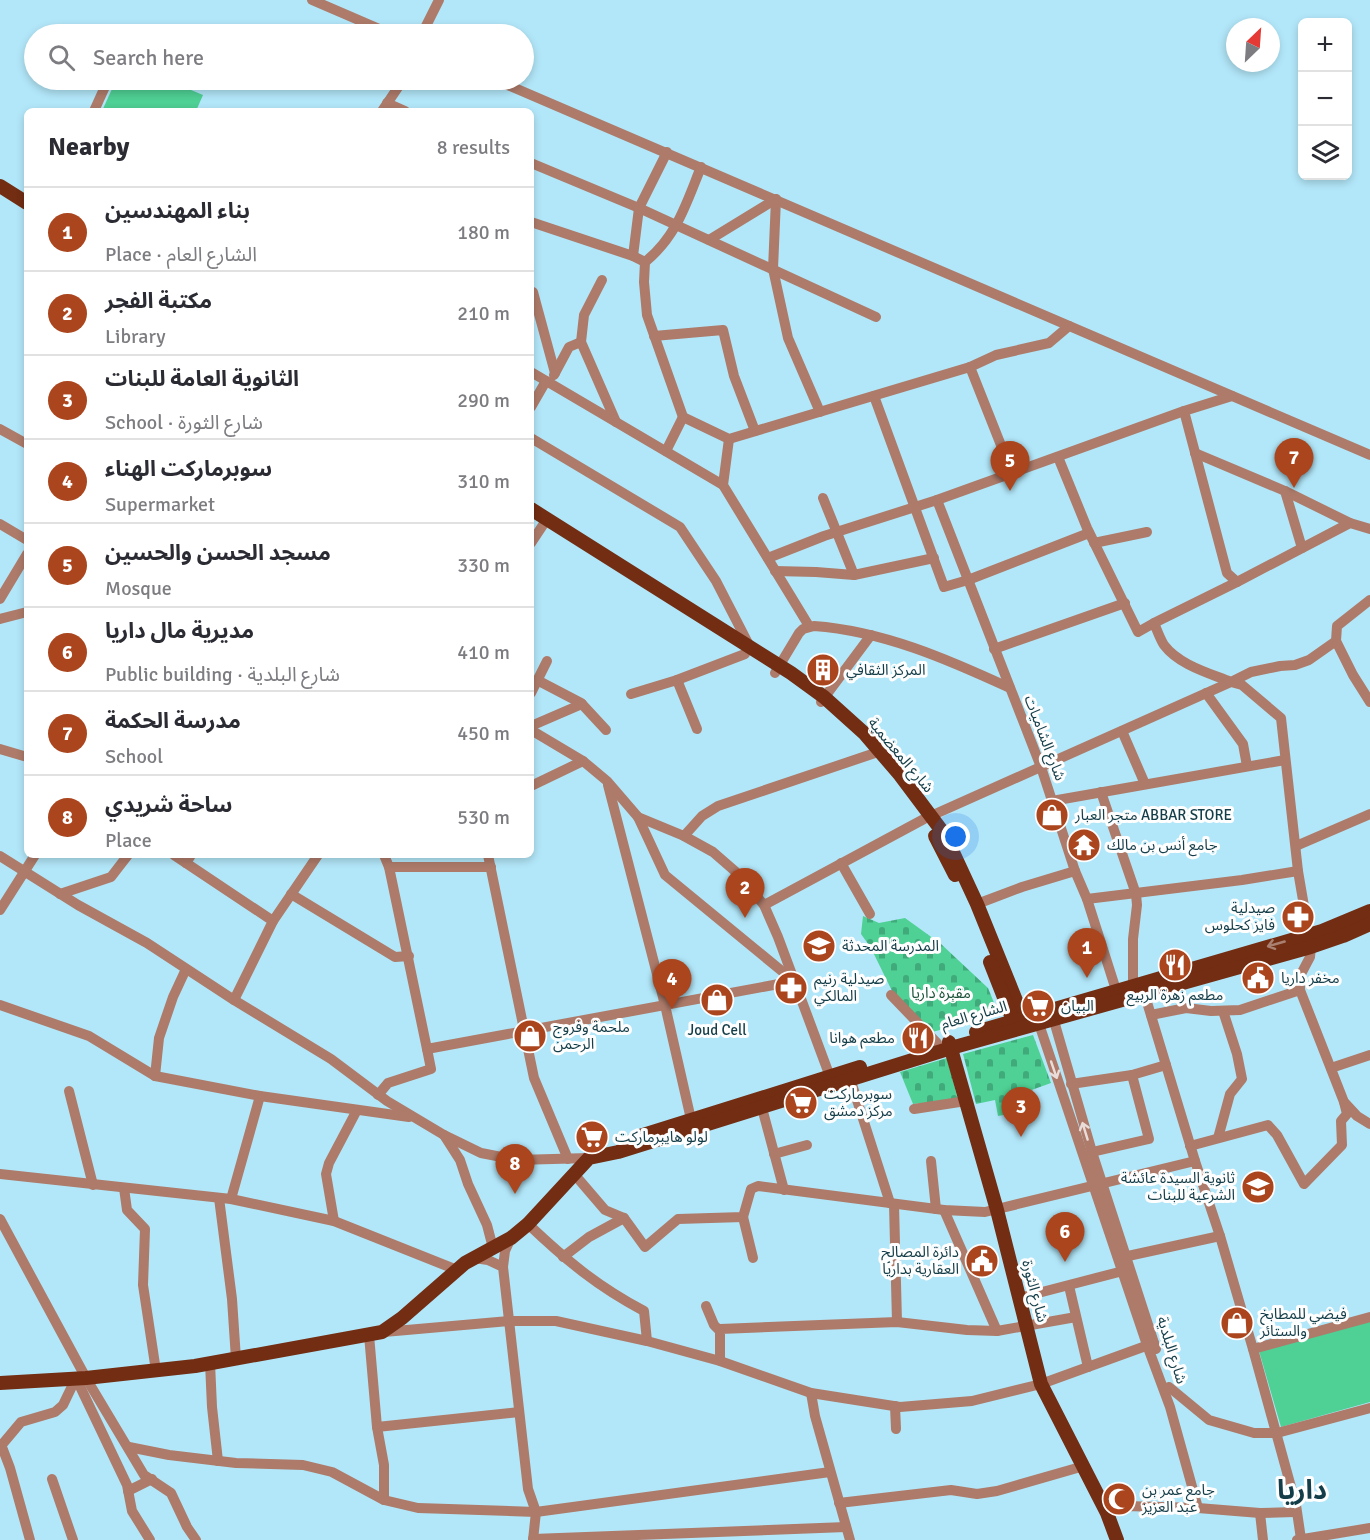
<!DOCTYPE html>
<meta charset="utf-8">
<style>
body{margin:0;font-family:Signika,"Noto Sans Arabic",sans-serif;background:#f7f7f7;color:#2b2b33}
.controls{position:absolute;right:18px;top:18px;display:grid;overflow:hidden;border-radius:9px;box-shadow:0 3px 9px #0003}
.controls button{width:54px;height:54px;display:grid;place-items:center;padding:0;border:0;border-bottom:2px solid #e1e1e2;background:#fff;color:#2b2b33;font:30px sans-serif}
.compass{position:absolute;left:1226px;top:18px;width:54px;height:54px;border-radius:50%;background:#fff;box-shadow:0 3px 9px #0003;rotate:25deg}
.you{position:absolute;left:956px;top:837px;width:21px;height:21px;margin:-15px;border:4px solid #fff;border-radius:50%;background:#1a73e8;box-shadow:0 0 0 9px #1a73e833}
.badge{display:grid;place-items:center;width:39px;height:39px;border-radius:50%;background:#ab451d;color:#fff;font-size:20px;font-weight:700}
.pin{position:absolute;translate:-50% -50px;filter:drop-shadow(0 2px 3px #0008)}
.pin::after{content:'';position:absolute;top:32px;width:21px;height:18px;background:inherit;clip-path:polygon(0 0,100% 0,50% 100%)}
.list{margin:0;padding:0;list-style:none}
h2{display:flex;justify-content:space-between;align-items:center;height:78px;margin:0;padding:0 24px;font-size:26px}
h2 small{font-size:20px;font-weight:400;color:#7c7c81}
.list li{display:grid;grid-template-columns:39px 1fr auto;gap:18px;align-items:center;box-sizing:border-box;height:84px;padding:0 24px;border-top:2px solid #e1e1e2}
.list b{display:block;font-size:22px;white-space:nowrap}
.list p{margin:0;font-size:20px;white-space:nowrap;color:#7c7c81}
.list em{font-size:20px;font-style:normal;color:#7c7c81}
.icon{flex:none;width:33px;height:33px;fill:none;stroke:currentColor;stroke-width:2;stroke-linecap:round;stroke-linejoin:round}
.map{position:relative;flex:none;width:1370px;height:1540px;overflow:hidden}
.search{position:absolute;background:#fff;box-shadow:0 3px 9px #0003;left:24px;top:24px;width:510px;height:66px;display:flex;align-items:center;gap:15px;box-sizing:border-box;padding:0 21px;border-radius:33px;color:#7c7c81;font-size:22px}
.panel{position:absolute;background:#fff;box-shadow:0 3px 9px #0003;left:24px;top:108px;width:510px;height:750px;border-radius:9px}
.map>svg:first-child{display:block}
</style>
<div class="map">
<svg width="1370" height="1540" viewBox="0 0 1370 1540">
<defs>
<pattern id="cemetery-stones" width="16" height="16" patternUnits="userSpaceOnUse" patternTransform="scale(1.5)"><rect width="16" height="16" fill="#4fd094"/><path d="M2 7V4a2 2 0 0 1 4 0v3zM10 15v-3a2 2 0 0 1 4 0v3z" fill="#40aa7b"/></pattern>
</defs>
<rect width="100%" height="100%" fill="#b2e7f9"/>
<g fill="#4fd094">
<polygon points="116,80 167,80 203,95 196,111 102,111"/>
<polygon points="1370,1320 1370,1402 1281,1427 1259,1351"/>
</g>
<g fill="url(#cemetery-stones)">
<polygon points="863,916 879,923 905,918 941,944 988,988 999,1015 932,1032 894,995 871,948 861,934"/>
<polygon points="1033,1035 1051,1083 1026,1092 1032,1110 998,1116 995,1100 976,1104 963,1054"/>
<polygon points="947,1058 958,1100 913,1104 900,1072"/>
</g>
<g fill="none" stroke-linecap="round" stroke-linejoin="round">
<g stroke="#ae7b6a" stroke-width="10">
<polyline points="312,0 391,34"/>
<polyline points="422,34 439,0"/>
<polyline points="496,80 1370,455"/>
<polyline points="387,103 405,111"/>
<polyline points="94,111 108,80"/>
<polyline points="382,111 403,80"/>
<polyline points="531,163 639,208 876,317"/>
<polyline points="776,199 773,269 788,338 820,412"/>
<polyline points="531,222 633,256 645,262"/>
<polyline points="709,240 776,199"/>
<polyline points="633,256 639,208 667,152"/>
<polyline points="602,280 584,315 581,342 616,422"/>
<polyline points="533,292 555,373"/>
<polyline points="654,336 723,330 734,376 755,431"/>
<polyline points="970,367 1012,473"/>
<polyline points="531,372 723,485"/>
<polyline points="554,375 569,347 581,342"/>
<polyline points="874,396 944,587 968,580 1089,533"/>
<polyline points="531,407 546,381"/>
<polyline points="1184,411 1227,573 1237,582 1350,523 1370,529"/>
<path d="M683 417 647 315 644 282 645 262C677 236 686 204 701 167"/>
<polyline points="0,429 27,444"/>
<polyline points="531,438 680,527 716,581 750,647"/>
<polyline points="729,439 723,485 809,626"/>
<polyline points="666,451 683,417 729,439 970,367 996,355 1049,343 1069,326"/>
<polyline points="1195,453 1285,491 1350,523"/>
<path d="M1058 457 1087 528 1138 632 1154 623C1157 630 1160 639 1164 645 1179 665 1209 673 1231 682L1251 672 1280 666 1295 665 1309 660 1336 641 1337 626 1370 600"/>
<polyline points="1285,491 1302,548"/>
<polyline points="823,498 854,575"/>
<polyline points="937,500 1041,767 1075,871 1087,899 1116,990"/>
<polyline points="0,524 27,540"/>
<polyline points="531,543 543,525"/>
<polyline points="1094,543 1147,532"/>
<polyline points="768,558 824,536 937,500 1184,411 1232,396"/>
<polyline points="775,571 816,572 854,575 934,558"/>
<polyline points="0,599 27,554"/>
<polyline points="0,619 27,612"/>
<polyline points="1154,623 1237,582"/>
<polyline points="1336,641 1353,675 1370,702"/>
<polyline points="994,649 1125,603"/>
<path d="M775 673 799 633 803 629 814 626C883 631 947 659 1010 688"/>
<polyline points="537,680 581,703 606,730"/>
<polyline points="677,680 697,729"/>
<polyline points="531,693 547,661"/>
<polyline points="1206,693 1243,744 1247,766"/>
<polyline points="631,694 677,680 745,654"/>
<polyline points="821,702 871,635"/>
<polyline points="531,726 582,704"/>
<polyline points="531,730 583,761 607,781 638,817 684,836 713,852 736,872 764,905 778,937 832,1082"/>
<polyline points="1122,731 1145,784"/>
<polyline points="0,749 27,757"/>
<polyline points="608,785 665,1005 693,1128"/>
<polyline points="531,786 583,761"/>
<polyline points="1101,792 1136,894 1137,905 1133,939 1133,985"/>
<polyline points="1052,801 1285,760"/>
<polyline points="638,817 665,875 794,981"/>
<polyline points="684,836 702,816 718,806 875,753"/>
<polyline points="1296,846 1370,814"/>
<polyline points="174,855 186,863"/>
<polyline points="191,855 186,863 273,921 234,1000"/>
<polyline points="384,855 389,867 427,1049 795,981"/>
<polyline points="488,855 534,1078 568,1159"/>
<polyline points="0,856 78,905 147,943 234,1000 331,1059 387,1101 444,1135 460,1160 468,1184 487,1225 493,1248"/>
<polyline points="841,863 870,914"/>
<polyline points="389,867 491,867"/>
<polyline points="60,894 111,877 128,855"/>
<polyline points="291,894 395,957 409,956"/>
<polyline points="1087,899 1242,880 1298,871"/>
<polyline points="977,904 1022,887 1075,871"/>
<polyline points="764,905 924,819 1231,682 1242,685 1281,718 1298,871 1311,947 1310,957 1300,976 1300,990 1344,1102 1357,1116 1370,1124"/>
<polyline points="0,910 35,855"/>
<polyline points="273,921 318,855"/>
<polyline points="1143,989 1195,1161 1220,1236 1253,1349 1296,1505 1301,1539"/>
<polyline points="891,995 937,1043"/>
<polyline points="0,1005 89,1036 155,1076 260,1096 409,1117"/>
<polyline points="1052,1014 1092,1152 1156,1349"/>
<polyline points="1151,1015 1186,1008 1211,1011 1240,1010 1300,990"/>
<polyline points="1037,1018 1147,1345 1170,1407 1198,1508"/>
<polyline points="1331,1068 1370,1055"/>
<polyline points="848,1072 890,1203"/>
<polyline points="155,1076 159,1038 173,997 186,969"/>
<polyline points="1071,1084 1132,1075 1166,1065"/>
<polyline points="69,1091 93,1185"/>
<polyline points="378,1095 388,1083 431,1069 427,1049"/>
<polyline points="762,1108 784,1190"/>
<polyline points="914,1109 966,1101"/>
<polyline points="444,1135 481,1153 517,1160 589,1158"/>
<polyline points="1218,1138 1230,1094 1242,1079 1237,1054 1223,1011"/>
<polyline points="1190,1146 1268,1125 1277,1135 1304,1184 1342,1145 1341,1121 1347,1114 1344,1102"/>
<polyline points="1092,1152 1149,1139 1132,1075"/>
<polyline points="774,1154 807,1145"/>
<polyline points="931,1161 936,1209"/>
<polyline points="0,1174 231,1199 334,1221 457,1270"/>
<polyline points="575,1175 605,1210 624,1218"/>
<polyline points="124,1188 127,1210 145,1229 143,1285 156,1371"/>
<polyline points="219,1198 232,1299 236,1359"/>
<polyline points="231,1199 260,1096"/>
<polyline points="894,1204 897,1322"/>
<polyline points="944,1210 997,1331"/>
<polyline points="743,1217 753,1258"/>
<polyline points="0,1219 86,1378 144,1475 171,1493 187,1527 196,1540"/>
<polyline points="334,1221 326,1174 329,1163 357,1110"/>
<path d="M528 1224C567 1261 597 1286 644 1311L647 1341"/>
<polyline points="1128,1256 1220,1236"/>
<polyline points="563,1257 589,1237 624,1218 645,1247 678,1219 743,1217 751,1189 758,1186 944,1210 985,1212 1195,1161"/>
<polyline points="474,1258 488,1260 503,1267 528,1489 536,1512 533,1540"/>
<polyline points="503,1267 505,1251 511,1238"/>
<polyline points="1069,1286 1088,1367"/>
<polyline points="1019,1298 1123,1271"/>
<polyline points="706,1306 714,1325 720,1331"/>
<polyline points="384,1332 509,1321 556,1321 647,1341 720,1361 811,1393 900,1407 972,1401 1041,1384 1154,1343"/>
<polyline points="369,1335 377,1427 384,1465 384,1500"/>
<polyline points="1253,1349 1370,1317"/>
<polyline points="720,1361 720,1329 897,1322 967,1330 997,1331 1076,1317"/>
<polyline points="210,1363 212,1407 218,1461"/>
<polyline points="76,1378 127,1485 132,1511 150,1540"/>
<polyline points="1169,1387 1209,1420 1254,1433 1277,1433 1370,1408"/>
<polyline points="811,1393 815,1416 850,1540"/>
<polyline points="895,1406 896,1429"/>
<polyline points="377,1427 519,1412"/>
<polyline points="0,1447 21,1422 55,1412 63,1405 76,1378"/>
<polyline points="2,1447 10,1468 30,1540"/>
<polyline points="129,1447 169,1455 236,1463 303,1465 332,1472 384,1500 418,1508 536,1512 830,1472"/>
<polyline points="52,1479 73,1540"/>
<polyline points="128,1491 152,1479"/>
<polyline points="839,1503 951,1490 977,1494 997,1491 1084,1466"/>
<polyline points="1107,1513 1125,1506 1198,1508 1260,1513 1295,1512"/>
<polyline points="1260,1513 1263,1540"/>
<polyline points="533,1539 846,1527"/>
<polyline points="1297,1540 1370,1528"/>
</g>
<g stroke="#722d13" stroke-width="14">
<polyline points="0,186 27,203"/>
<polyline points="531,509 791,673 824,697 864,733 900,775 945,835 977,904 1026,1025"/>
<polyline points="935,836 955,875"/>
<polyline points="990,962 1016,1028"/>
<polyline points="976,1032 1322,931 1370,911"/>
<polyline points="949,1042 997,1210 1041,1384 1107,1513 1117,1540"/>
<polyline points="640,1136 860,1067"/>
<polyline points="0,1383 86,1378 195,1366 382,1332 402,1318 465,1263 511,1238 528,1224 589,1158 618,1152 951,1048 1311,947 1343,936 1370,924"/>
</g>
</g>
<defs><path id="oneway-shaft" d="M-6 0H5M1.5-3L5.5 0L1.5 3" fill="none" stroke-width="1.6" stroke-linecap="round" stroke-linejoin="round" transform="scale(1.5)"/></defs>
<use stroke="#aa8171" href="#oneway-shaft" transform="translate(1276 944) rotate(164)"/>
<g stroke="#eaddd9">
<use href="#oneway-shaft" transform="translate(1054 1070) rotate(71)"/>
<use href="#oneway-shaft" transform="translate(1085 1131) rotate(-107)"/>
</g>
<defs>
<symbol id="building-disc" viewBox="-11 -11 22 22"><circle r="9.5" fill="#ab451d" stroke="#fefefe"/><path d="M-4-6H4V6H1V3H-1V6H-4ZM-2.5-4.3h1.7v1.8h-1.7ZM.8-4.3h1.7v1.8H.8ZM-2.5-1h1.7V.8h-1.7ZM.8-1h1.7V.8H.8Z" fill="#fff"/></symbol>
<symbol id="shop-disc" viewBox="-11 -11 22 22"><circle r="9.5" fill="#ab451d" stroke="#fefefe"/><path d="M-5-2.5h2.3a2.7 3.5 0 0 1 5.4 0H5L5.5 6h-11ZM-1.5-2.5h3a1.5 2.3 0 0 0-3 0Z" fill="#fff"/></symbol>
<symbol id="temple-disc" viewBox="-11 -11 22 22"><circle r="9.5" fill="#ab451d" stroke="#fefefe"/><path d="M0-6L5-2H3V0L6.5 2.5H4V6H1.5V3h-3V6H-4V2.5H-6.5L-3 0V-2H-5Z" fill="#fff"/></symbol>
<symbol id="pharmacy-disc" viewBox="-11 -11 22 22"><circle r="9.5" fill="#ab451d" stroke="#fefefe"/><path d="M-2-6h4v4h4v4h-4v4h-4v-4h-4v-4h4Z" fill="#fff"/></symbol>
<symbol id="school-disc" viewBox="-11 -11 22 22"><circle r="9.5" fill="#ab451d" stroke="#fefefe"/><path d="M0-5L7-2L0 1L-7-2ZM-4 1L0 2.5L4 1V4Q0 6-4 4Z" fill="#fff"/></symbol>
<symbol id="restaurant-disc" viewBox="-11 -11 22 22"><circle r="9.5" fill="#ab451d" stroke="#fefefe"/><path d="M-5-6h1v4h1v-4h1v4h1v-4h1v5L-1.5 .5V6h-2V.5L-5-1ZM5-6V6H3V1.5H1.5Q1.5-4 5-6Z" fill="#fff"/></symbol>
<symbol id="civic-disc" viewBox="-11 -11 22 22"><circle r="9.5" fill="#ab451d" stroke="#fefefe"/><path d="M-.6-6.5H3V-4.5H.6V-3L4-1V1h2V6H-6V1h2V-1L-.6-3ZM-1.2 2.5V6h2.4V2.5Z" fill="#fff"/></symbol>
<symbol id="supermarket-disc" viewBox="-11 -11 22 22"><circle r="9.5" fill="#ab451d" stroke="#fefefe"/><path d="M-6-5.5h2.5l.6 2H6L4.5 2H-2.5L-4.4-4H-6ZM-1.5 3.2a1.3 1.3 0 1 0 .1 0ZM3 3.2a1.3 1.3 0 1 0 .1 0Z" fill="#fff"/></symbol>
<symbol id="mosque-disc" viewBox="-11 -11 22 22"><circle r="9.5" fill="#ab451d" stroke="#fefefe"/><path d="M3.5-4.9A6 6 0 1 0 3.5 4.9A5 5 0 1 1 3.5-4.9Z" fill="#fff"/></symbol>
</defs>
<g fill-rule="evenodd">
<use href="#building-disc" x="804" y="651" width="38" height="38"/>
<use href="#shop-disc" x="1033" y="796" width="38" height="38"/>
<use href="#temple-disc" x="1065" y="826" width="38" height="38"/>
<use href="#pharmacy-disc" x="1279" y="898" width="38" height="38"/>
<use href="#school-disc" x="800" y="927" width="38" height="38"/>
<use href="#restaurant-disc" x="1156" y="946" width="38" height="38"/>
<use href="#civic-disc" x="1239" y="959" width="38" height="38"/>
<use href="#pharmacy-disc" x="772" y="969" width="38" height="38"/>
<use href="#shop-disc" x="698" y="981" width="38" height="38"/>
<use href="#supermarket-disc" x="1019" y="987" width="38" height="38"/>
<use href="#shop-disc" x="511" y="1017" width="38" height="38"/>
<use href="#restaurant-disc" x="899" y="1019" width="38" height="38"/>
<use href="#supermarket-disc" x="782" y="1084" width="38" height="38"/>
<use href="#supermarket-disc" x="573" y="1118" width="38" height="38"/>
<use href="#school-disc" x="1239" y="1168" width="38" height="38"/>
<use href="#civic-disc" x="963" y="1242" width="38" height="38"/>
<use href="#shop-disc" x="1218" y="1304" width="38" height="38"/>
<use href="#mosque-disc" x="1100" y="1480" width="38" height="38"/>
</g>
<g text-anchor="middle" stroke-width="6" stroke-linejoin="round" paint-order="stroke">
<g font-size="15" fill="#133d48" stroke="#fefefe" text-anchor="start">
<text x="846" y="675">المركز الثقافي</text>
<text x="1075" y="820">متجر العبار ABBAR STORE</text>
<text x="1107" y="850">جامع أنس بن مالك</text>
<text x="1275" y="913" text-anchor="end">صيدلية<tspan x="1275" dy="17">فايز كحلوس</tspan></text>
<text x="842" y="951">المدرسة المحدثة</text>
<text x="1281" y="983">مخفر داريا</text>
<text x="814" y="984">صيدلية رنيم<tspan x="814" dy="17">المالكي</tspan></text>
<text x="1175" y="1000" text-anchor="middle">مطعم زهرة الربيع</text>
<text x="1061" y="1011">البيان</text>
<text x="553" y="1032">ملحمة وفروج<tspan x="553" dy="17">الرحمن</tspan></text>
<text x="717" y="1035" text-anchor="middle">Joud Cell</text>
<text x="895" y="1043" text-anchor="end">مطعم هوانا</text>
<text x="824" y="1099">سوبرماركت<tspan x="824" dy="17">مركز دمشق</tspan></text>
<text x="615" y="1142">لولو هايبرماركت</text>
<text x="1235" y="1183" text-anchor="end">ثانوية السيدة عائشة<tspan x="1235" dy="17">الشرعية للبنات</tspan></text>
<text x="959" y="1257" text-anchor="end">دائرة المصالح<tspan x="959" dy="17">العقارية بداريا</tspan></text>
<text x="1260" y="1319">فيضي للمطابخ<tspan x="1260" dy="17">والستائر</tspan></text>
<text x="1142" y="1495">جامع عمر بن<tspan x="1142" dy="17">عبد العزيز</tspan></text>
</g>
<g font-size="15" fill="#133d48" stroke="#fefefe">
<text transform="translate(1045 738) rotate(69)" y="5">شارع الشاميات</text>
<text transform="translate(901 755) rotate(50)" y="5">شارع المعضمية</text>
<text transform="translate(974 1015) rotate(-16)" y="5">الشارع العام</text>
<text transform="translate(1035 1291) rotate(75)" y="5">شارع الثورة</text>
<text transform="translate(1172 1350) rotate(73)" y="5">شارع البلدية</text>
</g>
<g font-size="15" fill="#1c543a" stroke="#fefefe">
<text x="941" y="998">مقبرة داريا</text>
</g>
<g font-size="27" font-weight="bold" fill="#133d48" stroke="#fefefe">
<text x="1302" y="1499">داريا</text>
</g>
</g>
</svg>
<div class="controls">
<button>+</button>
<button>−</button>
<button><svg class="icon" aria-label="layers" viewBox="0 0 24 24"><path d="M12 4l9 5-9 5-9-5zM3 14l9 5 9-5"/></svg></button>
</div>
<svg class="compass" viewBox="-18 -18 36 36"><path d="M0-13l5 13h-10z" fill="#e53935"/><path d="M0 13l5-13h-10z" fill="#7c7c81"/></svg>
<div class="you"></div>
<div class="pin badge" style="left:1087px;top:978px">1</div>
<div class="pin badge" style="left:745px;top:918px">2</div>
<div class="pin badge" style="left:1021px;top:1137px">3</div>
<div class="pin badge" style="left:672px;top:1009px">4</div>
<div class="pin badge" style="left:1010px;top:491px">5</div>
<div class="pin badge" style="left:1065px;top:1262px">6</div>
<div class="pin badge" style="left:1294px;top:488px">7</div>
<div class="pin badge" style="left:515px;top:1194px">8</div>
<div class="search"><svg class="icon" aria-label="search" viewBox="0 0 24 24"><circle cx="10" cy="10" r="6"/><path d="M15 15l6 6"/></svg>Search here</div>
<section class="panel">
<h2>Nearby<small>8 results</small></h2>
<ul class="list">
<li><span class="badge">1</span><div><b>بناء المهندسين</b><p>Place · الشارع العام</p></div><em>180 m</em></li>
<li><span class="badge">2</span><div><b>مكتبة الفجر</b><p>Library</p></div><em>210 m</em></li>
<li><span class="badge">3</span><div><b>الثانوية العامة للبنات</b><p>School · شارع الثورة</p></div><em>290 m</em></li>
<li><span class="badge">4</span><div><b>سوبرماركت الهناء</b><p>Supermarket</p></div><em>310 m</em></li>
<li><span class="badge">5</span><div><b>مسجد الحسن والحسين</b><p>Mosque</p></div><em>330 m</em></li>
<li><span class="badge">6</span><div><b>مديرية مال داريا</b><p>Public building · شارع البلدية</p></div><em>410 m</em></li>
<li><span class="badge">7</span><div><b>مدرسة الحكمة</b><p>School</p></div><em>450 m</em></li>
<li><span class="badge">8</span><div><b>ساحة شريدي</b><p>Place</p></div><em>530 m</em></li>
</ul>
</section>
</div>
